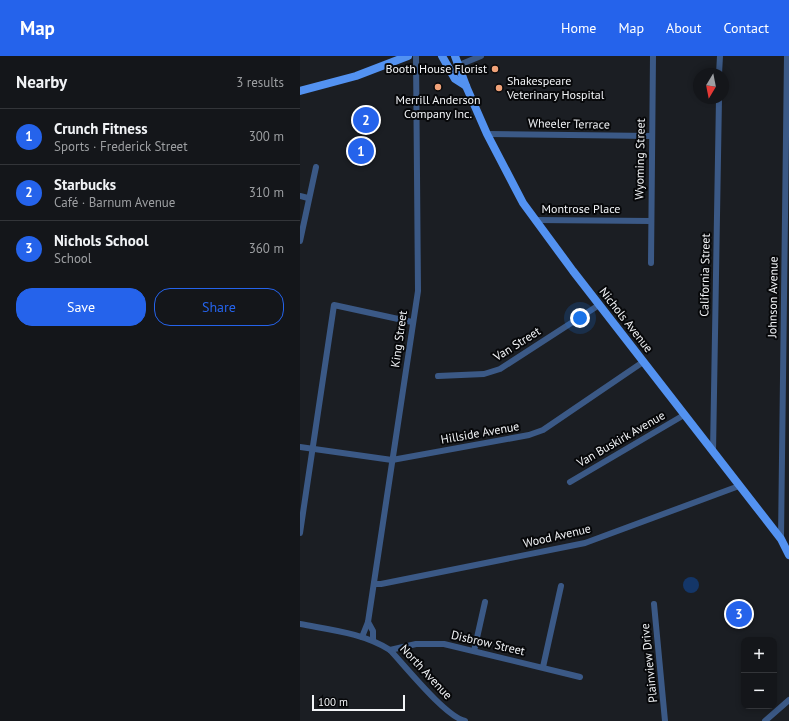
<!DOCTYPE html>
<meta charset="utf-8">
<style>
body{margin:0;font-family:"PT Sans",sans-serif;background:#1d1f23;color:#f1f3f6}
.controls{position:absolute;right:12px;bottom:12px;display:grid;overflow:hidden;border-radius:8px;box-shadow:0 2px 6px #0003}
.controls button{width:36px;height:36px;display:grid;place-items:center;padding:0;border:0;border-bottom:1px solid #333539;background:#14161a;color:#f1f3f6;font:20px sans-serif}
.compass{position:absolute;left:393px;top:12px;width:36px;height:36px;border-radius:50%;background:#14161a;box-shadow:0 2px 6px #0003;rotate:190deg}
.scale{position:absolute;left:12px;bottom:10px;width:93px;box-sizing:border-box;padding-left:4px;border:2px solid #f2f4f7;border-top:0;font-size:11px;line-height:14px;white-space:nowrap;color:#f2f4f7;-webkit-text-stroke:3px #07080a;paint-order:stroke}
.you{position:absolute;left:280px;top:262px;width:14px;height:14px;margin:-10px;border:3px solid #fff;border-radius:50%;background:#1a73e8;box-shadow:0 0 0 6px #1a73e833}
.badge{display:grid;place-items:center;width:26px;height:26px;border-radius:50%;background:#2563eb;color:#fff;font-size:13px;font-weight:700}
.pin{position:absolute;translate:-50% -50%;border:2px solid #fff;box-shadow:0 1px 4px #0006}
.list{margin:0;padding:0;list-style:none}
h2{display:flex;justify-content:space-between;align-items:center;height:52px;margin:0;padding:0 16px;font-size:17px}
h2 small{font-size:13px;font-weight:400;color:#9d9fa2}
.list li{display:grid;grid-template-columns:26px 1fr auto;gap:12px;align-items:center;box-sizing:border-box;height:56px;padding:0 16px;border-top:1px solid #333539}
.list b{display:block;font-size:15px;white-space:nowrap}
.list p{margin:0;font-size:13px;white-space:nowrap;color:#9d9fa2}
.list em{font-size:13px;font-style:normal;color:#9d9fa2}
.actions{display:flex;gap:8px;padding:12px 16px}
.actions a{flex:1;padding:9px 0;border:1px solid #2563eb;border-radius:16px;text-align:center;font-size:14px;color:#2563eb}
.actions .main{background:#2563eb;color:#fff}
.map{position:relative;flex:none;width:489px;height:665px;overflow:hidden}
header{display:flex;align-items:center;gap:24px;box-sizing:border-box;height:56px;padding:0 20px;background:#2563eb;color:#fff}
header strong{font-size:19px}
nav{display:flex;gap:22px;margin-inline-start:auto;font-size:14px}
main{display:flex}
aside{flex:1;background:#14161a}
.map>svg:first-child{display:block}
</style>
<header>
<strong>Map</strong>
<nav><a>Home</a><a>Map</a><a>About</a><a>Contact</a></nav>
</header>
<main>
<aside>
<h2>Nearby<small>3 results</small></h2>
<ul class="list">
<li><span class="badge">1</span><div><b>Crunch Fitness</b><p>Sports · Frederick Street</p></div><em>300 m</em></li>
<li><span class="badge">2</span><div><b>Starbucks</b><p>Café · Barnum Avenue</p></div><em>310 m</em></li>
<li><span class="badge">3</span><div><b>Nichols School</b><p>School</p></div><em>360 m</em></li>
</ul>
<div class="actions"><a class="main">Save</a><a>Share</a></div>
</aside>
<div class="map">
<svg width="489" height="665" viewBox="0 0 489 665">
<rect width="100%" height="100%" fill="#1b1e23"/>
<circle fill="#143668" cx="391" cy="529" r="8"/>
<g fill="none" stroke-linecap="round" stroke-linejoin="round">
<g stroke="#3b5986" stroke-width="6">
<polyline points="159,9 181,0"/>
<polyline points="419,18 420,0"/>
<polyline points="187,78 352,80"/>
<polyline points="0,140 8,142"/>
<polyline points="235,164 351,165"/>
<polyline points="0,185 16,111"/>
<polyline points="351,207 353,0"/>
<polyline points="138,320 184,318 200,313 299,249"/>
<polyline points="0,391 92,404 229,379 243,374 343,306"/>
<polyline points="413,396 419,42"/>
<polyline points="270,426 384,359"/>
<polyline points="0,477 34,249 112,266"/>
<polyline points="481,483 487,0"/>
<polyline points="74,528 81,528 285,487 439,430"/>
<polyline points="354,548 365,665"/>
<polyline points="68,566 73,575 73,584"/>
<path d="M0 568C31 574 63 577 90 594 106 611 145 660 165 665"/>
<polyline points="62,581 68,566 118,235 116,0"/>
<polyline points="90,594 116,588 144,588 280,621"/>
<polyline points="174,595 185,546"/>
<polyline points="243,611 261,530"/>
<polyline points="465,665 489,644"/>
</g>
<g stroke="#5392f1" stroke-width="8">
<polyline points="142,0 155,23 166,30"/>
<polyline points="155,0 166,30 187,78 223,147 273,215 481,483 489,499"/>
<polyline points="0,35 56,20 108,0"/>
</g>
</g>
<g fill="#f0a279" stroke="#07080a" stroke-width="1.5">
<circle cx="195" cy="13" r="4"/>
<circle cx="138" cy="31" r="4"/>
<circle cx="199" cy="32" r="4"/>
</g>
<g text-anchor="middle" stroke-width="4" stroke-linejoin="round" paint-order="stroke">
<g font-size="12" fill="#f2f4f7" stroke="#07080a" text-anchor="end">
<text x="187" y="17">Booth House Florist</text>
<text x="207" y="29" text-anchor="start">Shakespeare<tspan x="207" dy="14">Veterinary Hospital</tspan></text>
<text x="138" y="48" text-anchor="middle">Merrill Anderson<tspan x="138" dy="14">Company Inc.</tspan></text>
</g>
<g font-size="12" fill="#f2f4f7" stroke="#07080a">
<text transform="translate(269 68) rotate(1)" y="4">Wheeler Terrace</text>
<text transform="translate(340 103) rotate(-89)" y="4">Wyoming Street</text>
<text x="281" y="157">Montrose Place</text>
<text transform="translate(405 219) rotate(-89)" y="4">California Street</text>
<text transform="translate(473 241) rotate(-89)" y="4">Johnson Avenue</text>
<text transform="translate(326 264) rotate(52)" y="4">Nichols Avenue</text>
<text transform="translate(99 283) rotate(-82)" y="4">King Street</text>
<text transform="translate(217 288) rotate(-32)" y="4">Van Street</text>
<text transform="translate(180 377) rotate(-10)" y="4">Hillside Avenue</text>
<text transform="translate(321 383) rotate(-30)" y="4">Van Buskirk Avenue</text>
<text transform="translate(257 480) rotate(-13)" y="4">Wood Avenue</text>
<text transform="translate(188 587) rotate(13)" y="4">Disbrow Street</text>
<text transform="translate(349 607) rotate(-96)" y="4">Plainview Drive</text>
<text transform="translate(126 616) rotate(47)" y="4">North Avenue</text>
</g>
</g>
</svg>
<div class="controls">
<button>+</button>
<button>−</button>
</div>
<svg class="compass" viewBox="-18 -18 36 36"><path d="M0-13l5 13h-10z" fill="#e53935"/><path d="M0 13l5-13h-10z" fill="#9d9fa2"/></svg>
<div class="scale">100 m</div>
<div class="you"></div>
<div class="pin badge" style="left:61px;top:95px">1</div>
<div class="pin badge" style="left:66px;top:64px">2</div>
<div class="pin badge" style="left:439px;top:558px">3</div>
</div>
</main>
